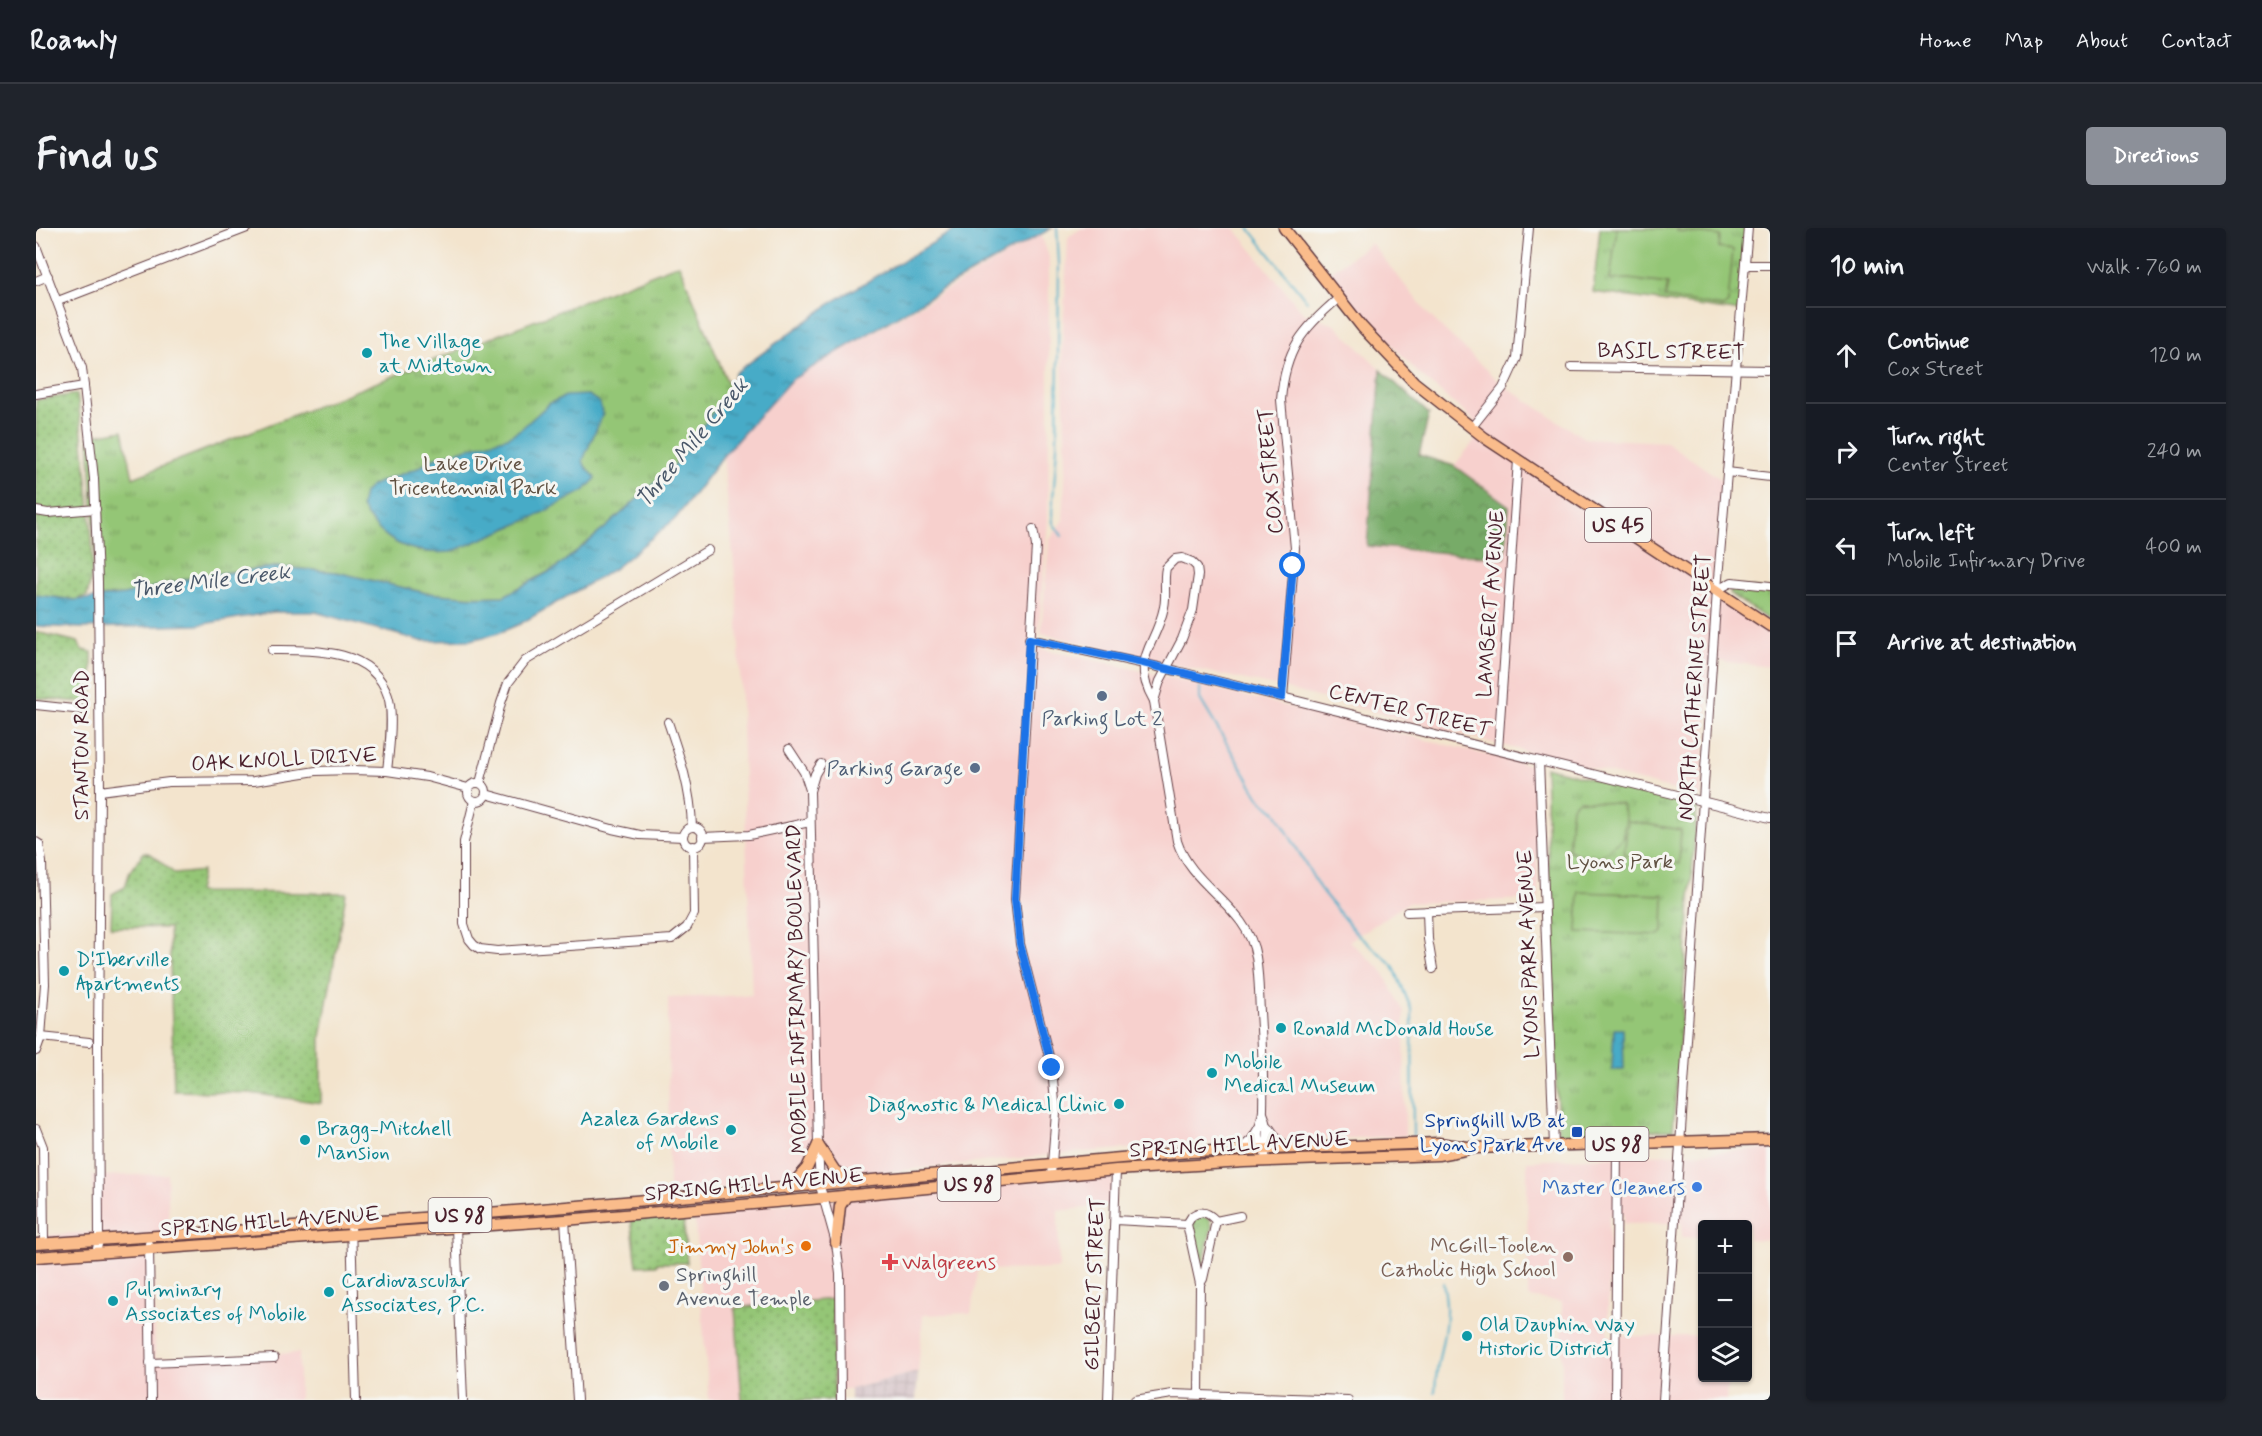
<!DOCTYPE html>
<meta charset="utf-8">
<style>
body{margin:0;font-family:Mynerve,sans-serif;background:#20242c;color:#f1f3f6}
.controls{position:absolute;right:18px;bottom:18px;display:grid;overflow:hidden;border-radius:6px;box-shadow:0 2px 4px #0004}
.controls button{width:54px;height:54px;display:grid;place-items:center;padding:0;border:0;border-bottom:2px solid #363941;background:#171b24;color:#f1f3f6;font:30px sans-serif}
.stop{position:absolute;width:18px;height:18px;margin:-14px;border:4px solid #1a73e8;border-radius:50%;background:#fff}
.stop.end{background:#1a73e8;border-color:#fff;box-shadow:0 2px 6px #0008}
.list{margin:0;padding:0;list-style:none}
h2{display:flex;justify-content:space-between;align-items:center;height:78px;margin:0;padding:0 24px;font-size:26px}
h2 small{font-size:20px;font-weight:400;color:#9ea1a6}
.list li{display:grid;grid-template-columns:39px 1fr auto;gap:18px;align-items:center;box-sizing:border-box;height:96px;padding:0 24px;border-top:2px solid #363941}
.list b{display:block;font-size:22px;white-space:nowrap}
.list p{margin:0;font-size:20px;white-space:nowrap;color:#9ea1a6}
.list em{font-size:20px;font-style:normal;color:#9ea1a6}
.icon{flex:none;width:33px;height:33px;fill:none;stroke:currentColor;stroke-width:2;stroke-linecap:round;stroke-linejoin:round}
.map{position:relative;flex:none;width:1734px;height:1172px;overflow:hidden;border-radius:6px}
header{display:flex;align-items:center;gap:36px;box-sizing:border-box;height:84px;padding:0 30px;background:#171b24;border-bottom:2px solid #363941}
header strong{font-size:28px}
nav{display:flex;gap:33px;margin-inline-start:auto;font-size:21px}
.intro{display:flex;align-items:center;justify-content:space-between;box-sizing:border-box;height:144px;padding:0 36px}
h1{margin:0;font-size:42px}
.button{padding:15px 27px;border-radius:6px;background:#8c9099;color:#fff;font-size:21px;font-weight:700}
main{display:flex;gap:36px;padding:0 36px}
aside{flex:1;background:#171b24;border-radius:6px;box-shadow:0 2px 4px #0004}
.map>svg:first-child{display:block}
</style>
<header>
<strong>Roamly</strong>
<nav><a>Home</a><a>Map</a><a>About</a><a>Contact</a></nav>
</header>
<div class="intro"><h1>Find us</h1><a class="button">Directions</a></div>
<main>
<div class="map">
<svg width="1734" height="1172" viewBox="0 0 1734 1172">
<defs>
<pattern id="industrial-grid" width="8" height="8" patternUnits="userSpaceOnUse" patternTransform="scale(1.5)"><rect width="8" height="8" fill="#d2bec3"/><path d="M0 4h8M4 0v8" fill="none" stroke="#b6a3a8"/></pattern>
<pattern id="grass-dots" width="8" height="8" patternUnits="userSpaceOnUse" patternTransform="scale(1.5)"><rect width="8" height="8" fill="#94c676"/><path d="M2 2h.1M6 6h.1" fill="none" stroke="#7ba061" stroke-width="1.8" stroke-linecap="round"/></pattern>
<pattern id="forest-crowns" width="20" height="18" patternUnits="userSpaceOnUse" patternTransform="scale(1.5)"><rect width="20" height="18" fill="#77ab67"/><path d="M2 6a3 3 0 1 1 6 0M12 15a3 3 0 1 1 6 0" fill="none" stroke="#648b55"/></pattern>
<pattern id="park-tufts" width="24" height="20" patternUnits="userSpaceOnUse" patternTransform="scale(1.5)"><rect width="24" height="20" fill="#94c676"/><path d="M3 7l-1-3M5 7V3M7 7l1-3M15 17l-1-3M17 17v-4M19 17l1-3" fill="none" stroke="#7ba061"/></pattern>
<pattern id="water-ripples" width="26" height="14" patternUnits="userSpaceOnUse" patternTransform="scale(1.5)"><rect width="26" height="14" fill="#47abc7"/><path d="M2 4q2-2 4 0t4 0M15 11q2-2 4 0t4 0" fill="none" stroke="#3d8ba2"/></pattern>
</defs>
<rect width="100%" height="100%" fill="#f6f6f2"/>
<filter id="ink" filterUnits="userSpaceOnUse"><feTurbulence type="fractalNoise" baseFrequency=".0167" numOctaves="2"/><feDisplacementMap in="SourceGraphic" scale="12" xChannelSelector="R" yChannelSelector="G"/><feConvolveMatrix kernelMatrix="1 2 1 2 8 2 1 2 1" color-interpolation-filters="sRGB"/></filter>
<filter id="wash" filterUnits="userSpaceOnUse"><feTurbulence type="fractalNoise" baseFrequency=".008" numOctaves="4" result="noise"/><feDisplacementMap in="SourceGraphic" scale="24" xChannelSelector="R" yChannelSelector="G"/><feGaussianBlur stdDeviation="1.35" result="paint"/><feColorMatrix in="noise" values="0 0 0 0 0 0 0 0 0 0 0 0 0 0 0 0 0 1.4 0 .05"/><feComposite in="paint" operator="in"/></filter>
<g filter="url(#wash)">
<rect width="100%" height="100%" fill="#f3e4cd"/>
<g fill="#f7d0cd">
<polygon points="1046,0 1198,0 1267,85 1299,96 1345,142 1331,318 1473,278 1418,238 1448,201 1383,146 1291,46 1335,15 1393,87 1464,155 1548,210 1630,214 1686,252 1676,361 1734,404 1734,439 1675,432 1665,569 1239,458 1102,429 1005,405 1013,313 1027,292 1030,235 1026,123 1032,9"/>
<polygon points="1005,7 1013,29 1013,182 1012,293 1001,420 1085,438 1497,538 1503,671 1372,675 1313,713 1346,742 1368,784 1369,908 1162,916 1044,924 633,966 632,770 716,767 701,367 687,228 755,152"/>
<polygon points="1734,921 1734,1012 1712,1011 1712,996 1666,996 1666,1010 1646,1009 1646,995 1588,996 1588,986 1573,987 1572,1108 1666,1108 1666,1150 1692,1150 1690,1172 1526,1172 1526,1074 1492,1069 1491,933"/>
<polygon points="1077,945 1076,977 1022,983 1023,1041 942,1042 935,1085 887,1087 882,1144 814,1161 798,1161 798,1172 673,1172 658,984"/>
<polygon points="131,946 134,1023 118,1024 119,1130 263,1125 263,1172 0,1172 0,1008 57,1004 57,948"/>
</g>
<polygon fill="url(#industrial-grid)" points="882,1144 880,1172 814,1172 814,1161"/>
<g fill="url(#grass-dots)" stroke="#6f7250" stroke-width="1.5">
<path d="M41 166C46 205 51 245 54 285 56 313 59 341 51 368L39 372 0 367V172Z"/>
<polygon points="0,404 42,414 46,422 56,424 56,475 0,470"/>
<polygon points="108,624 115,626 139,646 166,643 162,664 310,665 285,809 285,875 214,865 138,863 133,700 75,699 76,666 89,659 94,643"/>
<polygon points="647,986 651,1035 621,1035 621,1037 601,1038 595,990"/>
<polygon points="797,1071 798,1172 706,1172 699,1080"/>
</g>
<polygon fill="url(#forest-crowns)" stroke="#606549" stroke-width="1.5" points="1345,142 1393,186 1383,227 1418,238 1473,278 1469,330 1331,318"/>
<g fill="url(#park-tufts)" stroke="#6f7250" stroke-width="1.5">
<polygon points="1564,0 1712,0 1705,84 1557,64"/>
<polygon points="643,36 694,161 639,238 569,300 520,340 468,368 437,369 390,365 300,344 240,339 164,347 89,367 62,369 53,208 87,202 97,250"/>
<polygon points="1704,359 1734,362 1734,393 1694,366 1697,361"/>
<polygon points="1509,539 1661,578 1637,902 1522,907"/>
<polygon points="1163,987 1174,991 1176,998 1166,1040 1164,1040 1155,997 1157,991"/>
</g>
<g fill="#94c676" stroke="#6f7250" stroke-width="1.5">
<polygon points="1581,0 1642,0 1641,3 1684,8 1683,20 1697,22 1692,75 1688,79 1629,70 1632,56 1592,51 1574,52"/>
<polygon points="1543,572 1585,576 1590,591 1586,611 1565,628 1542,626 1532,622 1536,578"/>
<polygon points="1592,593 1645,602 1643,636 1588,627"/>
<polygon points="1543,664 1628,667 1627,704 1623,707 1541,704"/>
</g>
<g fill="url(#water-ripples)" stroke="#486579" stroke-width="1.5">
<polygon points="922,0 1016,0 910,59 755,152 687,228 640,290 578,341 484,396 460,406 434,412 385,413 279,384 238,384 161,397 46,400 0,398 0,367 39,372 88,367 164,348 240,339 300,344 390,365 437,369 468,368 520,340 569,300 639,237 694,161 699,145 800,72"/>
<path d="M552 167 563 174 567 186 547 232 549 238 560 250 548 263 496 290 415 324C373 327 347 314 325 279L328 265 336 257 382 240 401 229 472 209 485 201 514 175 530 168Z"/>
<polygon points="1578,801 1587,801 1588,842 1576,842"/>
</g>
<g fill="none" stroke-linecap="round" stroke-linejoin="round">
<g stroke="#47abc7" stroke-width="2">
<polyline points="1021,0 1023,35 1021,219 1016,284 1017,295 1026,308"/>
<polyline points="1213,0 1271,73"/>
<polyline points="1164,459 1164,471 1224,571 1240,584 1284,661 1320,705 1357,737 1376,783 1377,907"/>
<path d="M1399 1164C1400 1123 1417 1098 1407 1055"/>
</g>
</g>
</g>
<g filter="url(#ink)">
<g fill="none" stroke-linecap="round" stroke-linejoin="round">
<defs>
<g id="minor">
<polyline points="0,18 46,140 58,251 62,354 64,563 62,815 63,1012 60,1025"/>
<polyline points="1709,37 1734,37"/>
<polyline points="0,53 12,48"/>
<polyline points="22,73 211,0"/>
<polyline points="1535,139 1734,142"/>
<polyline points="0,166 48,158"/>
<polyline points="1436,199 1467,160 1481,130 1493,0"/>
<polyline points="1691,244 1734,249"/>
<polyline points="0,283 12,285 60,281"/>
<polyline points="997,301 1000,318 979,671 984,716 1016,840 1020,885 1015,948"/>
<path d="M1146 330 1156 334 1161 339 1162 347 1157 382 1146 411 1124 453 1118 473C1093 430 1120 419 1128 379 1131 366 1127 353 1130 340L1139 331Z"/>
<polyline points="1681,362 1696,354 1734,358"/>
<polyline points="993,411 1141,443 1734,590"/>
<path d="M236 422C278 422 337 420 352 468 358 486 353 524 351 543"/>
<path d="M1247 469 1259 320 1245 172C1249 122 1266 101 1303 70"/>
<path d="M1118 473 1141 613C1156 660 1212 678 1220 729 1223 747 1223 766 1224 784 1226 816 1228 849 1227 881 1227 890 1222 898 1223 908 1223 914 1226 916 1229 920"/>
<polyline points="0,477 47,482"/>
<path d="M632 494C644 529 655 561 656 599"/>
<polyline points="753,521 768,544 774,562"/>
<polyline points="1462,522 1482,232"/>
<polyline points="1503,533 1518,918"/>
<polyline points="785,536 779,546 774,563 782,917 784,958 800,1015 804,1046 805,1172"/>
<circle cx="441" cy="564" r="9"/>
<polyline points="444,555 465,475 472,455 489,433 672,322"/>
<polyline points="64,563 133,554 218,553 280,543 316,542 351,543 391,549 432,560"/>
<polyline points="450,566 576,601 604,607 647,609"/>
<polyline points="438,573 428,614 428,696 433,711 438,717 444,721 461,723 636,711 651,699 658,686 657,618"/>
<circle cx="657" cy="609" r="10"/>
<polyline points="666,609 713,607 774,594"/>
<polyline points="0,614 3,616 6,634 9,756 5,809 0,823"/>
<polyline points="1391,683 1392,711 1397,741"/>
<polyline points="1371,684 1508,679"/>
<polyline points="5,809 53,814"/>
<path d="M1227 885C1236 907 1229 912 1229 933"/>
<polyline points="1233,899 1242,912 1253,919"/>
<polyline points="0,901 7,919 8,1015"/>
<polyline points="1204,922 1216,911 1223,899"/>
<polyline points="529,992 541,1172"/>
<polyline points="1079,992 1151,996"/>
<polyline points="1180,993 1204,988"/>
<polyline points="315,996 320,1172"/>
<polyline points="420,999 427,1172"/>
<polyline points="113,1016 115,1172"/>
<polyline points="1164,1056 1167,1051 1180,993"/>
<polyline points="114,1135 238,1130"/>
<path d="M1163 1166 1164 1056 1151 996 1156 988C1166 981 1173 985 1180 993"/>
<polyline points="1072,1172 1080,942"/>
<polyline points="1099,1172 1136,1166 1312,1172"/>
<polyline points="1579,1172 1581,916"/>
<polyline points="1627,1172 1681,362 1712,0"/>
</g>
<g id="major">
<polyline points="1248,0 1326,99 1378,154 1449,210 1734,398"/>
<polyline points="782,917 799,943 820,954"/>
<polyline points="752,961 771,940 782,917"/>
<polyline points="800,1015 804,978 811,967"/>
<polyline points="0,1016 319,995 530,979 1153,924 1402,915 1439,920 1734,911"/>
<polyline points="0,1029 529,992 775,971 1080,942 1208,934 1402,927 1429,922"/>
</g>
</defs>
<use href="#minor" stroke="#633d43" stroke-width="10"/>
<use href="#major" stroke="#633d43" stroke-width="13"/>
<use href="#minor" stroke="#fff" stroke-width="8"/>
<use href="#major" stroke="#fabc8b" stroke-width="10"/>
</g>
</g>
<g fill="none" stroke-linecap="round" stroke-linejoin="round" filter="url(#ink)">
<polyline stroke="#1a73e8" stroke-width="8" points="1016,840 984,716 979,671 993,411 1107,435 1246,469 1257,338"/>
</g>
<g fill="#0f9aa8" stroke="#f6f6f2" stroke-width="2">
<circle cx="331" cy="125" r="6"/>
<circle cx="28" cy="743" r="6"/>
<circle cx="1245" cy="800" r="6"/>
<circle cx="1176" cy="845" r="6"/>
<circle cx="1083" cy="876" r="6"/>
<circle cx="695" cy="902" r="6"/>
<circle cx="269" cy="912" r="6"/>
<circle cx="293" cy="1064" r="6"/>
<circle cx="77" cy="1073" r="6"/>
<circle cx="1431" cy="1108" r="6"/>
</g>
<g fill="#5c6f8a" stroke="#f6f6f2" stroke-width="2">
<circle cx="1066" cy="468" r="6"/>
<circle cx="939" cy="540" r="6"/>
</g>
<rect fill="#1a4fb4" stroke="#f6f6f2" stroke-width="2" x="1535" y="898" width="12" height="12" rx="3"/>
<circle fill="#3f7fe0" stroke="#f6f6f2" stroke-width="2" cx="1661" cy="959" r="6"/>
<circle fill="#e8710a" stroke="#f6f6f2" stroke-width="2" cx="770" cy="1018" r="6"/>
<circle fill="#8d6e63" stroke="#f6f6f2" stroke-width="2" cx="1532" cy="1029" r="6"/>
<path fill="#e0444e" stroke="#f6f6f2" stroke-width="2" d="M851 1025h6v6h6v6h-6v6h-6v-6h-6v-6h6z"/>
<circle fill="#6b7280" stroke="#f6f6f2" stroke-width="2" cx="628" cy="1058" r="6"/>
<g text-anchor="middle" stroke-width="6" stroke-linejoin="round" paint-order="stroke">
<g fill="#f6f6f2" stroke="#7e6067" stroke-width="1.5">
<rect x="1549" y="280" width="66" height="34" rx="4.5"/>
<rect x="1549.5" y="899" width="63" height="34" rx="4.5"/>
<rect x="901.5" y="939" width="63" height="34" rx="4.5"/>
<rect x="392.5" y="970" width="63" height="34" rx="4.5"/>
</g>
<g font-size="20" font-weight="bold" fill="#4a1f2b">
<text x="1582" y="304">US 45</text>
<text x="1581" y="923">US 98</text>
<text x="933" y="963">US 98</text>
<text x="424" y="994">US 98</text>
</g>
<g font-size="21" fill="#0d838f" stroke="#f6f6f2" text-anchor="start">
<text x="343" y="120">The Village<tspan x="343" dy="24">at Midtown</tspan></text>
<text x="40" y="738">D'Iberville<tspan x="40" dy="24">Apartments</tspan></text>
<text x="1257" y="807">Ronald McDonald House</text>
<text x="1188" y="840">Mobile<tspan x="1188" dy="24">Medical Museum</tspan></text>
<text x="1071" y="883" text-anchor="end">Diagnostic &amp; Medical Clinic</text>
<text x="683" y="897" text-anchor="end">Azalea Gardens<tspan x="683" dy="24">of Mobile</tspan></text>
<text x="281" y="907">Bragg-Mitchell<tspan x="281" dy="24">Mansion</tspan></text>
<text x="305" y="1059">Cardiovascular<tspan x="305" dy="24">Associates, P.C.</tspan></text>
<text x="89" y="1068">Pulminary<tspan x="89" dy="24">Associates of Mobile</tspan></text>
<text x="1443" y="1103">Old Dauphin Way<tspan x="1443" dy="24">Historic District</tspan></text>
</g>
<g font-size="21" fill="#4a1f2b" stroke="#f6f6f2">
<text transform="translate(1635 123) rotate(1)" y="7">BASIL STREET</text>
<text transform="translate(1234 243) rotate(-95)" y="7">COX STREET</text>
<text transform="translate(1454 376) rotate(-86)" y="7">LAMBERT AVENUE</text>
<text transform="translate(1658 459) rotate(-86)" y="7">NORTH CATHERINE STREET</text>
<text transform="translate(1374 482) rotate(14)" y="7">CENTER STREET</text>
<text transform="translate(45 517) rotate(-90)" y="7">STANTON ROAD</text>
<text transform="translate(248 531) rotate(-3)" y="7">OAK KNOLL DRIVE</text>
<text transform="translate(1492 726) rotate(-92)" y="7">LYONS PARK AVENUE</text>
<text transform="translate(760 761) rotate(-91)" y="7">MOBILE INFIRMARY BOULEVARD</text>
<text transform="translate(1203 916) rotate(-3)" y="7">SPRING HILL AVENUE</text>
<text transform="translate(718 956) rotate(-5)" y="7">SPRING HILL AVENUE</text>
<text transform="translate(234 993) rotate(-4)" y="7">SPRING HILL AVENUE</text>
<text transform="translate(1058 1056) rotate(-88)" y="7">GILBERT STREET</text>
</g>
<g font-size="21" fill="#605142" stroke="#f6f6f2">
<text x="437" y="242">Lake Drive<tspan x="437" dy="24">Tricentennial Park</tspan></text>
<text x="1584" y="640">Lyons Park</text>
</g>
<g font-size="21" fill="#4e5e75" stroke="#f6f6f2">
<text x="1066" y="497">Parking Lot 2</text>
<text x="927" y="547" text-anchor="end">Parking Garage</text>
</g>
<g font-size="21" fill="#164399" stroke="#f6f6f2" text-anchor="end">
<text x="1529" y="899">Springhill WB at<tspan x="1529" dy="24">Lyons Park Ave</tspan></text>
</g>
<g font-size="21" fill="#366cbe" stroke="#f6f6f2" text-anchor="end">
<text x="1649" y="966">Master Cleaners</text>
</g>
<g font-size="21" fill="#785e54" stroke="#f6f6f2" text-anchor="end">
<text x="1520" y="1024">McGill-Toolen<tspan x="1520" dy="24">Catholic High School</tspan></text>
</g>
<g font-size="21" fill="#c56008" stroke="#f6f6f2" text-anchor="end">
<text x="758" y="1025">Jimmy John's</text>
</g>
<g font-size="21" fill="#be3a42" stroke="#f6f6f2" text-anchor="start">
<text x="866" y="1041">Walgreens</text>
</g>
<g font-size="21" fill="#5b616d" stroke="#f6f6f2" text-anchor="start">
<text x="640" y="1053">Springhill<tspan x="640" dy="24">Avenue Temple</tspan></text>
</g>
<g font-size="22" font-style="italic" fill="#495769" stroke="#f6f6f2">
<text transform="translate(655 214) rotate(-50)" y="8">Three Mile Creek</text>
<text transform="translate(174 352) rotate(-7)" y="8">Three Mile Creek</text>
</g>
</g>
</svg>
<div class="controls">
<button>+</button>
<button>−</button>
<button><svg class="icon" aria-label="layers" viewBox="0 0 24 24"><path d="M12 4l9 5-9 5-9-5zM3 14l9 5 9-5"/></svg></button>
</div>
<div class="stop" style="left:1257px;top:338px"></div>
<div class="stop end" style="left:1016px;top:840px"></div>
</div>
<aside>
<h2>10 min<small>Walk · 760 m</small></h2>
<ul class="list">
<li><svg class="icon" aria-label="ahead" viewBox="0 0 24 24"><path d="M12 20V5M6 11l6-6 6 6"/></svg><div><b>Continue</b><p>Cox Street</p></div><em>120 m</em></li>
<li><svg class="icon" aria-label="right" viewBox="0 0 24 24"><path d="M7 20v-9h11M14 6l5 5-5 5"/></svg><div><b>Turn right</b><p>Center Street</p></div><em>240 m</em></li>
<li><svg class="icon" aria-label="left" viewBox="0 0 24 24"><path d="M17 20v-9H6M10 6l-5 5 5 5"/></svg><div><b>Turn left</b><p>Mobile Infirmary Drive</p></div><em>400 m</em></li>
<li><svg class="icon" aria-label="arrive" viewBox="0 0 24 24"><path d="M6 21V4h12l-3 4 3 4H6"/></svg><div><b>Arrive at destination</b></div></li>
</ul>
</aside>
</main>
